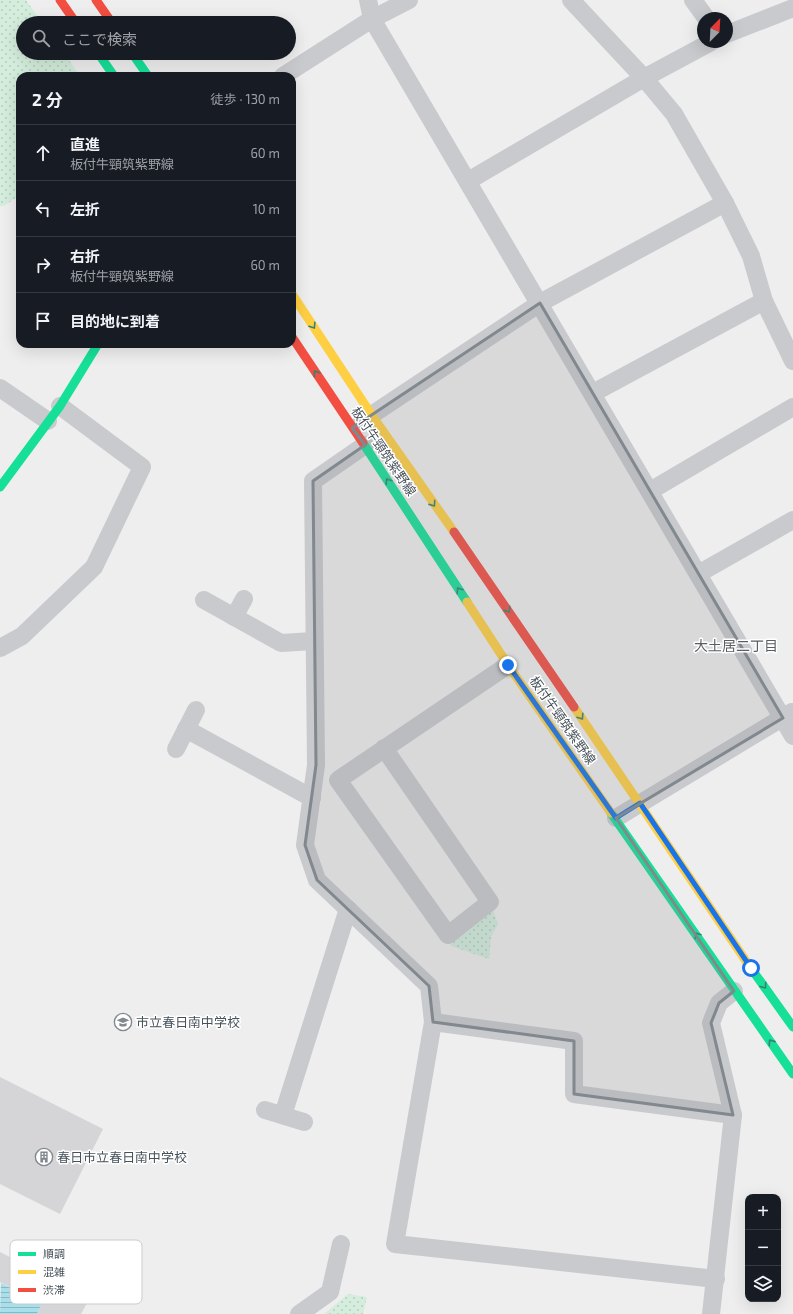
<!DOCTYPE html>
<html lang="ja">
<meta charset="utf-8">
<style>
body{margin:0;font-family:"Exo 2","Noto Sans JP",sans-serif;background:#242831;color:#f1f3f6}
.controls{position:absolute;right:12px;bottom:12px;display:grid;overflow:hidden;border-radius:8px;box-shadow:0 4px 16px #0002}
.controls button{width:36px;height:36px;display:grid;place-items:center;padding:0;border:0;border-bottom:1px solid #363941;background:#171b24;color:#f1f3f6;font:20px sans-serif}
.compass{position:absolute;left:697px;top:12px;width:36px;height:36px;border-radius:50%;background:#171b24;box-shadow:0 4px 16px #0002;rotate:24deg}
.stop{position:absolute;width:12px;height:12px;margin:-9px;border:3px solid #1a73e8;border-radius:50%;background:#fff}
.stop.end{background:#1a73e8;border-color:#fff;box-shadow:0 1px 4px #0008}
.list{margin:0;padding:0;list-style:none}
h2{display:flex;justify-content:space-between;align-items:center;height:52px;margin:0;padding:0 16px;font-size:17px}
h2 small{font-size:13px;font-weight:400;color:#9ea1a6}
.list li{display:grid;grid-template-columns:26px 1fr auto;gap:12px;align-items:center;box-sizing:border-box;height:56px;padding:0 16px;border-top:1px solid #363941}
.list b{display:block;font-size:15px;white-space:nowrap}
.list p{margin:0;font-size:13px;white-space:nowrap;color:#9ea1a6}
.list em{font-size:13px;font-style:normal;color:#9ea1a6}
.icon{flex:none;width:22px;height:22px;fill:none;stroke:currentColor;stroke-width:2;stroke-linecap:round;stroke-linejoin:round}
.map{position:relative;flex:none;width:793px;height:1314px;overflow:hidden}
.search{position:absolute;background:#171b24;box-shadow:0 4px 16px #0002;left:16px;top:16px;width:280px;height:44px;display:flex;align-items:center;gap:10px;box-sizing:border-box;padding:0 14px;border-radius:22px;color:#9ea1a6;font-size:15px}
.panel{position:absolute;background:#171b24;box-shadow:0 4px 16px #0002;left:16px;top:72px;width:280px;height:276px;border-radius:12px}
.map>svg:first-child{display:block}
</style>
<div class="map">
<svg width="793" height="1314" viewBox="0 0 793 1314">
<defs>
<pattern id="park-dots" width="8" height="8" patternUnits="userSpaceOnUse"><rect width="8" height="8" fill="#d4eddc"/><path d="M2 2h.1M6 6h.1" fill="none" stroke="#b7cdbf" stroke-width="1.8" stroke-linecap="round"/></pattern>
<pattern id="water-rules" width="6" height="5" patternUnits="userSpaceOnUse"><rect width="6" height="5" fill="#a9dfea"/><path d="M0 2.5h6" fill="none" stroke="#8bb7c1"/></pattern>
</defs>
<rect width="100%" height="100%" fill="#efeeee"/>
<g fill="url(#park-dots)">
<polygon points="0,0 26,0 42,23 23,23 23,53 64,53 80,76 20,76 20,195 4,206 0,206"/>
<polygon points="490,902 498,924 491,937 489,959 451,946 448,935"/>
<polygon points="348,1294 367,1297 363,1314 324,1314"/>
</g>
<polygon fill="url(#water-rules)" points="1,1283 42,1303 37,1314 0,1314"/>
<g fill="#d5d5d7">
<polygon points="0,1077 103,1129 60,1214 0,1184"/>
<polygon points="0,1252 31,1268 36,1257 83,1280 75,1297 87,1303 81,1314 37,1314 42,1303 0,1282"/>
</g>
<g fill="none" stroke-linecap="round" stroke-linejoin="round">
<g stroke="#c8cacd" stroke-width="18">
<polyline points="368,0 372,19 793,736"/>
<polyline points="571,0 644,78 674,114 725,203 751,256 764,301 793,361"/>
<polyline points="693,0 706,18"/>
<polyline points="727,34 793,8"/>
<polyline points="283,76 372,19 409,0"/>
<polyline points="468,181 644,78 711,42"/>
<polyline points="0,388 48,421"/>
<polyline points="593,393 764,301"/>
<polyline points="361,422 540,303 725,203"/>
<polyline points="365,445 313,481 316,765 305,845 317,880 429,986 433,1022"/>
<polyline points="650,491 793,407"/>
<polyline points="698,574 793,520"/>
<polyline points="204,600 281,643 314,641"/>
<polyline points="234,617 244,599"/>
<polyline points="0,648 22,636 94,567 142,467 60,406"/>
<polyline points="186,729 312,798"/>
<polyline points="384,748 490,902 448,935 338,780 508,665"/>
<polyline points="176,749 196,710"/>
<polyline points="616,818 792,712"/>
<polyline points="265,1110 304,1122"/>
<polyline points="283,1115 348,909"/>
<polyline points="716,1279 395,1244 433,1022 574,1041 574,1094 733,1115"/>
<polyline points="299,1314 330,1292 341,1244"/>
<polyline points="711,1314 733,1115 711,1023 719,1003 734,991"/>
</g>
<g stroke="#16e098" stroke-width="9">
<polyline points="98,53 114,76"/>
<polyline points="132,53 148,76"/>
<polyline points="363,443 467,602"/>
<polyline points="0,487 60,406 98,344"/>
<polyline points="611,813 793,1074"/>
<polyline points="748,964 793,1027"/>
</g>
<g stroke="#ffcf43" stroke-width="9">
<polyline points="292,294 371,414 454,532"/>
<polyline points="467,602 508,665 611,813"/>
<polyline points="574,707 748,964"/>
</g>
<g stroke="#f24e42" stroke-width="9">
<polyline points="60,0 76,23"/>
<polyline points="96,0 112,23"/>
<polyline points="292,337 363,443"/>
<polyline points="454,532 574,707"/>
</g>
</g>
<defs><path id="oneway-chevron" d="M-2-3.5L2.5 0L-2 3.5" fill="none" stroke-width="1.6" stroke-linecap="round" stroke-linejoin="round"/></defs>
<g stroke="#358370">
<use href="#oneway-chevron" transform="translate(313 326) rotate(57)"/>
<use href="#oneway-chevron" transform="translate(316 373) rotate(-124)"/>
<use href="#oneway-chevron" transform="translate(388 481) rotate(-123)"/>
<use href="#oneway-chevron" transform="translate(433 504) rotate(55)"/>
<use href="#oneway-chevron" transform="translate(459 590) rotate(-123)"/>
<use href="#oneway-chevron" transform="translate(508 610) rotate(55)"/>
<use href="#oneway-chevron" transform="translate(581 717) rotate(56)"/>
<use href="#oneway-chevron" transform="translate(697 935) rotate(-124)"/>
<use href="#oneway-chevron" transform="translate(764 986) rotate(54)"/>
<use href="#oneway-chevron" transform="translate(771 1042) rotate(-125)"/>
</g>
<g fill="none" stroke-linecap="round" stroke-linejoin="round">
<polyline stroke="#1a73e8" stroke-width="5" points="508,665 616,818 640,803 751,968"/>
</g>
<path fill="#81888e" fill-opacity="0.2" stroke="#81888e" stroke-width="3" stroke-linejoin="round" d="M540 303 783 718 616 818 734 991 719 1003 711 1023 733 1115 574 1094V1041L433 1022 429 986 317 880 305 845 316 765 313 481 365 445 352 428Z"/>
<defs>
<symbol id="school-ring" viewBox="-11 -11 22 22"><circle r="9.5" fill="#fff" stroke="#81888e" stroke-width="1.5"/><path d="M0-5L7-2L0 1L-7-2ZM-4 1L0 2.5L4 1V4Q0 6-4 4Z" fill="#81888e"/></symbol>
<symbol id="building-ring" viewBox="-11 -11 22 22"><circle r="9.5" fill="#fff" stroke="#81888e" stroke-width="1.5"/><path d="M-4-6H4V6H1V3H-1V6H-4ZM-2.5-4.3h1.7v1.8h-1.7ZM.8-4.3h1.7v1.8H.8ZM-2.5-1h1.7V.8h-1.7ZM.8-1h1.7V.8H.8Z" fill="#81888e"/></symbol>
</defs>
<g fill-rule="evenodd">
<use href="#school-ring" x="113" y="1012" width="20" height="20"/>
<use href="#building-ring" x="34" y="1147" width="20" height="20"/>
</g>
<g text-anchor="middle" stroke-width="3" stroke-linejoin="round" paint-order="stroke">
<g font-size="13" fill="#46515a" stroke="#fff">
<text transform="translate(384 451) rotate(56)" y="5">板付牛頸筑紫野線</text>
<text transform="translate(563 720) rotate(55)" y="5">板付牛頸筑紫野線</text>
</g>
<g font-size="13" fill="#46515a" stroke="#fff" text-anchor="start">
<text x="136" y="1027">市立春日南中学校</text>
<text x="57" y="1162">春日市立春日南中学校</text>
</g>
<g font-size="14" fill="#5a5e62" stroke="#fff">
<text x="736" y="651">大土居二丁目</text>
</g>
</g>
<rect x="10" y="1240" width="132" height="64" rx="6" fill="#fff" stroke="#c8cbce" stroke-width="1"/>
<rect x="18" y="1252" width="18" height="4" fill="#16e098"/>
<rect x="18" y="1270" width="18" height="4" fill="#ffcf43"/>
<rect x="18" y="1288" width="18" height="4" fill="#f24e42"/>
<g font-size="11" fill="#46515a">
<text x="43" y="1258">順調</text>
<text x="43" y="1276">混雑</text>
<text x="43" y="1294">渋滞</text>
</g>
</svg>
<div class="controls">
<button>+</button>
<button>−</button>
<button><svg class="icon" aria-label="layers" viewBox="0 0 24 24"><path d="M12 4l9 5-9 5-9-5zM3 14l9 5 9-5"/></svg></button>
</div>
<svg class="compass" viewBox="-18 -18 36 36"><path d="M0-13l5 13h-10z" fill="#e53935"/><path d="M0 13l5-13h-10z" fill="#9ea1a6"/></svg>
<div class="stop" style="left:751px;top:968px"></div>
<div class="stop end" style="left:508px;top:665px"></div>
<div class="search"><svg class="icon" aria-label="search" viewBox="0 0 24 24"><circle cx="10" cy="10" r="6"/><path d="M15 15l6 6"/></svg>ここで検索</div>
<section class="panel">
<h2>2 分<small>徒歩 · 130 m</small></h2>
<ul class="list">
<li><svg class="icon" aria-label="ahead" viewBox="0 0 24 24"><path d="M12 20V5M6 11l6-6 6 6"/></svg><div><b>直進</b><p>板付牛頸筑紫野線</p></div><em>60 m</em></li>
<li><svg class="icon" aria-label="left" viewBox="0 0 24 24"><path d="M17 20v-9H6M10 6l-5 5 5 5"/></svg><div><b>左折</b></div><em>10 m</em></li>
<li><svg class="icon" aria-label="right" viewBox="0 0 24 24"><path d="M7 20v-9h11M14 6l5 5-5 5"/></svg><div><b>右折</b><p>板付牛頸筑紫野線</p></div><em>60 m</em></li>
<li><svg class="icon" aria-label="arrive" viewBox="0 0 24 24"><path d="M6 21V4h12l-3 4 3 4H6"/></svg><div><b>目的地に到着</b></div></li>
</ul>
</section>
</div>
